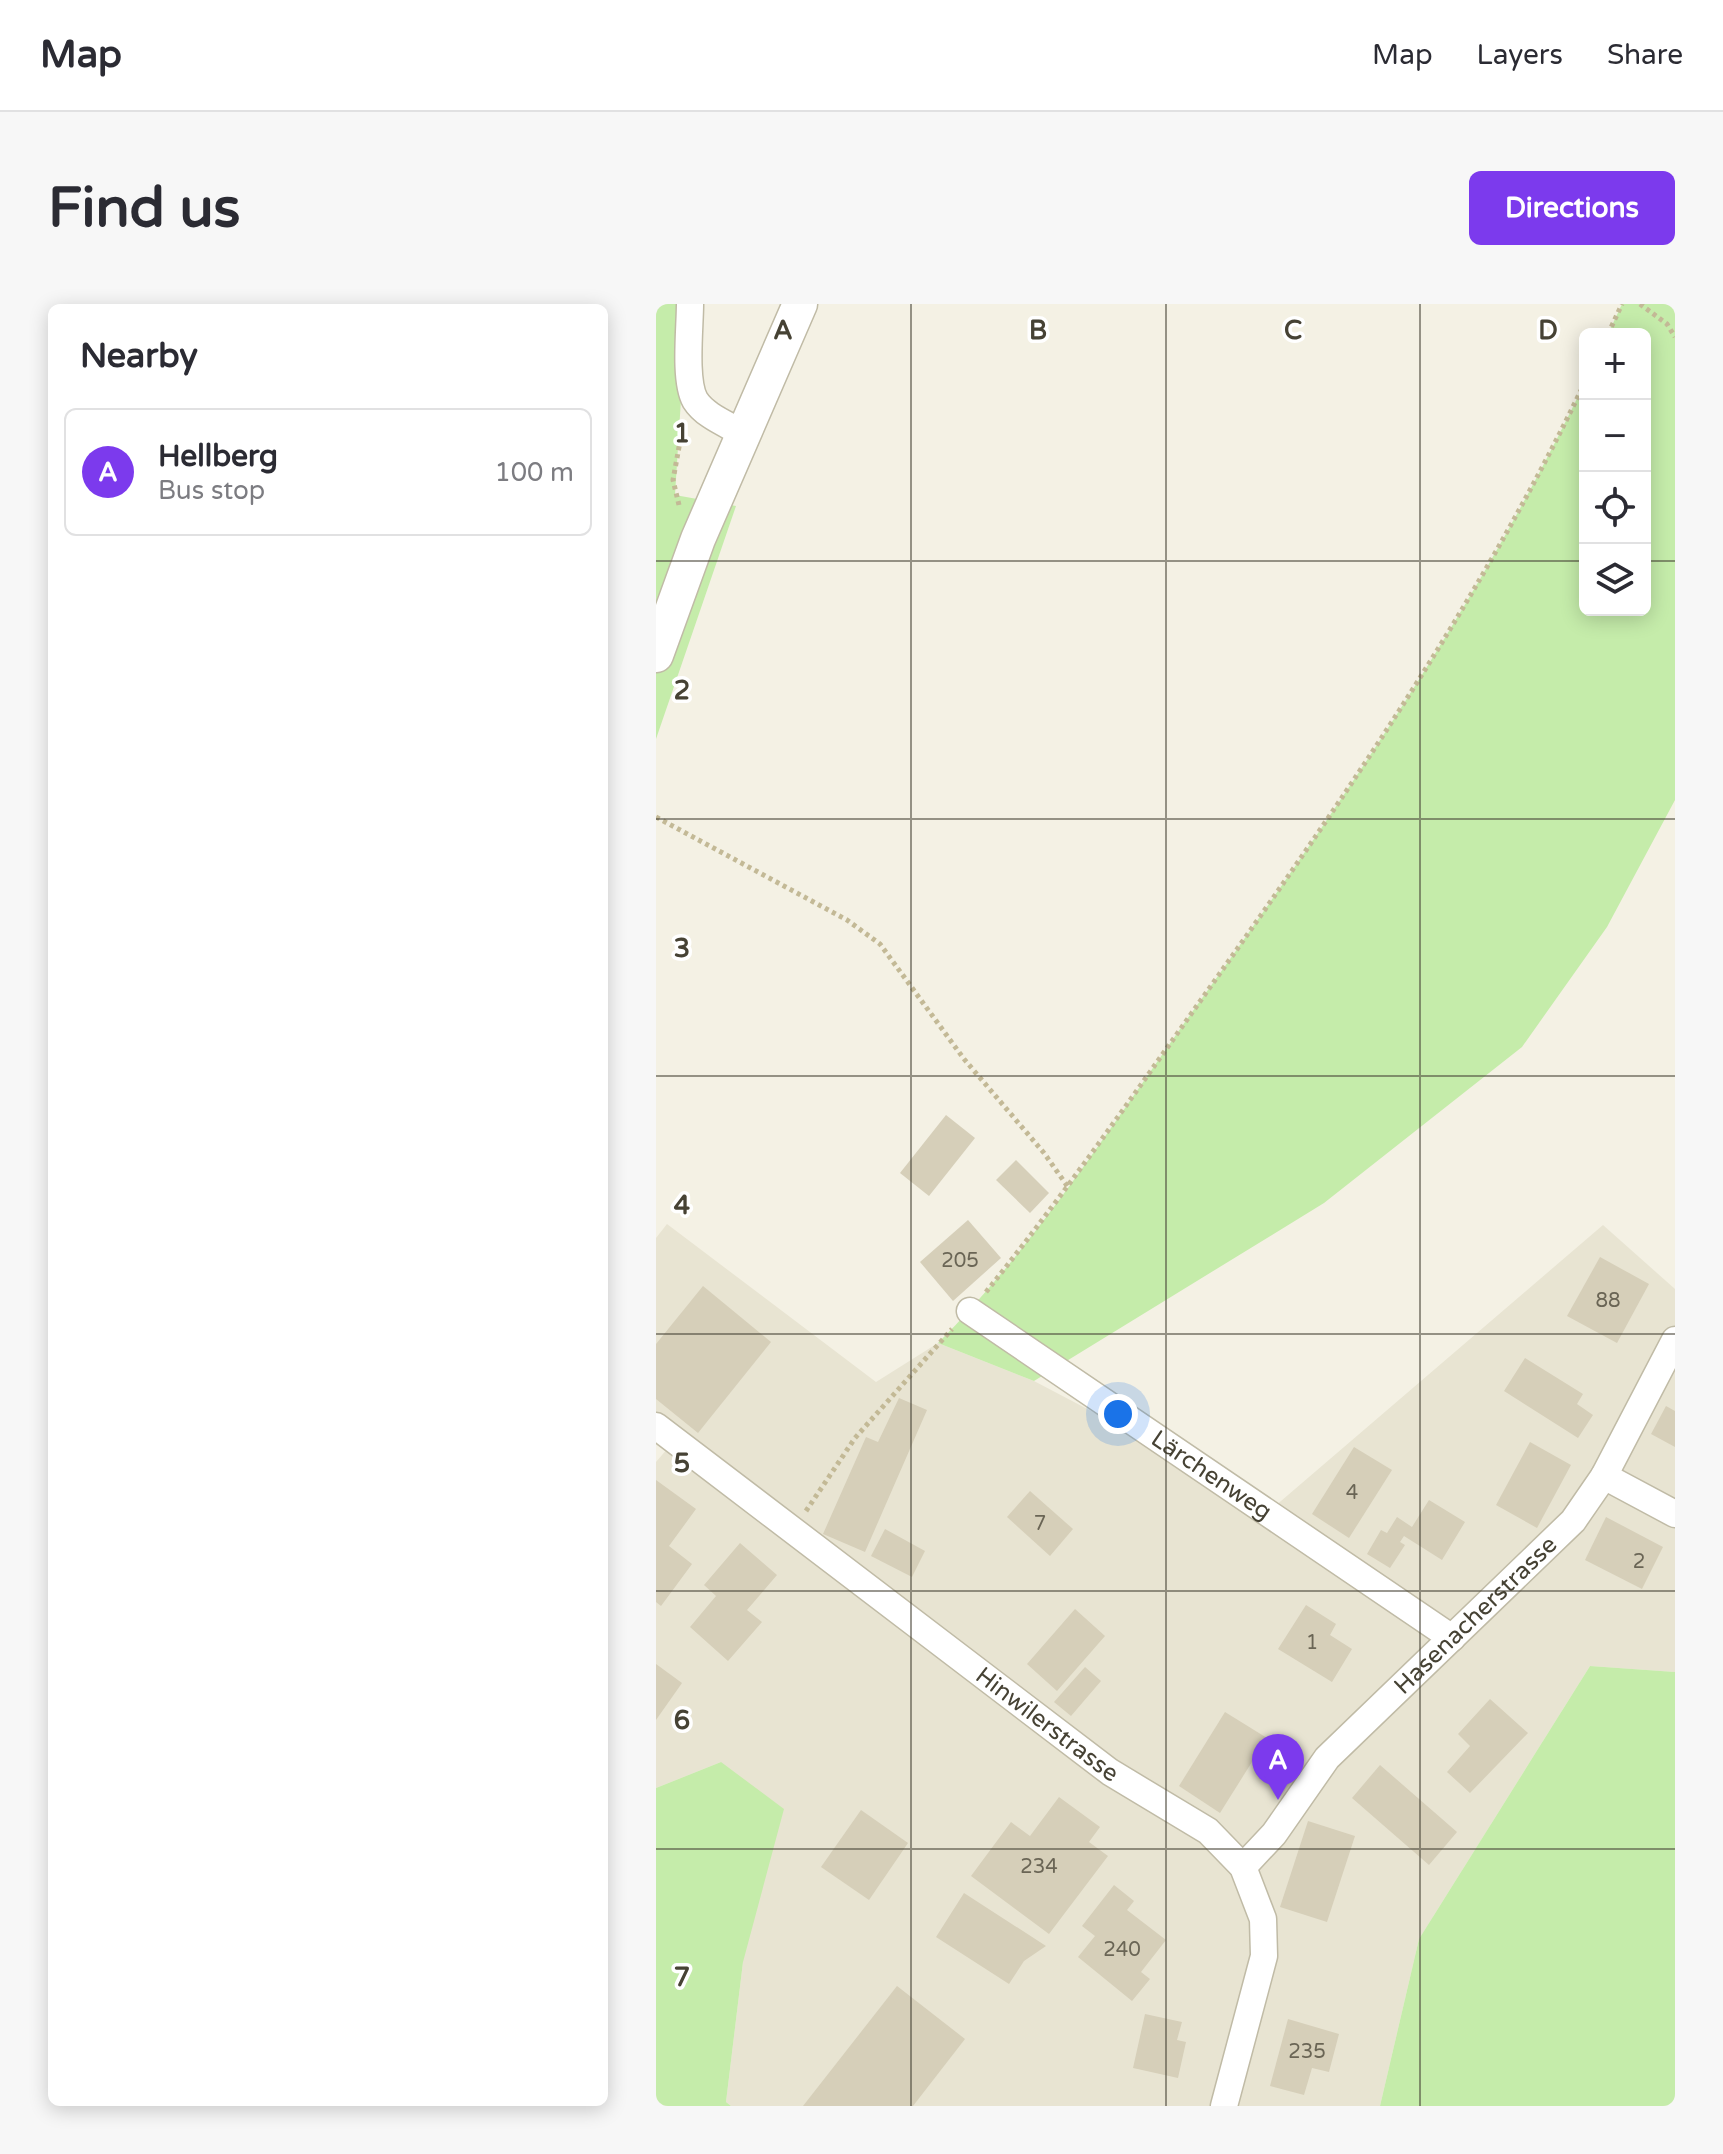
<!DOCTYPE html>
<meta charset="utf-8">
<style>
body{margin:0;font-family:"Varela Round",sans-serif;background:#f7f7f7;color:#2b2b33}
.controls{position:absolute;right:24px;top:24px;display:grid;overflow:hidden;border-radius:12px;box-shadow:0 4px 20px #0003}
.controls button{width:72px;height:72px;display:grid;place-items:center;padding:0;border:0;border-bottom:2px solid #e1e1e2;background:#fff;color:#2b2b33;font:40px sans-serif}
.you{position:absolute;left:462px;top:1110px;width:28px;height:28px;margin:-20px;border:6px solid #fff;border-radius:50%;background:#1a73e8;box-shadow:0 0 0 12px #1a73e833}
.badge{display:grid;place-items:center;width:52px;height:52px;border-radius:50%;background:#7c3aed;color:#fff;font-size:26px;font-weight:700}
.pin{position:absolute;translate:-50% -66px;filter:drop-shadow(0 2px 4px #0008)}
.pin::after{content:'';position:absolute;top:42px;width:28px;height:24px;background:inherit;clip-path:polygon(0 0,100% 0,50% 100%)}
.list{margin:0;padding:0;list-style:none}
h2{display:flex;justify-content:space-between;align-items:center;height:104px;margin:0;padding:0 32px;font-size:34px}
h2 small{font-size:26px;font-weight:400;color:#7c7c81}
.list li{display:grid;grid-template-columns:52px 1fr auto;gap:24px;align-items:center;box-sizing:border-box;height:128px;margin:0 16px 16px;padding:0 16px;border:2px solid #e1e1e2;border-radius:12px}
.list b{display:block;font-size:30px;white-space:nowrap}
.list p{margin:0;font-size:26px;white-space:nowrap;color:#7c7c81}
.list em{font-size:26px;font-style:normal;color:#7c7c81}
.icon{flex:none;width:44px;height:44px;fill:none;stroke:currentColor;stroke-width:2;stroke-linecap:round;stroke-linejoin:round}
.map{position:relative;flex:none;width:1019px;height:1802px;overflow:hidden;border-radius:12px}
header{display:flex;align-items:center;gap:48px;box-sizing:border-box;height:112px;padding:0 40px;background:#fff;border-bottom:2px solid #e1e1e2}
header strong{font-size:38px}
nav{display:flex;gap:44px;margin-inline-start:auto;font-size:28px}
.intro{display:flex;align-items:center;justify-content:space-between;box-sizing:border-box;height:192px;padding:0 48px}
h1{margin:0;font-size:56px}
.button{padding:20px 36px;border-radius:12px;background:#7c3aed;color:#fff;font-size:28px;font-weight:700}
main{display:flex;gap:48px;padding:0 48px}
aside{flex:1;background:#fff;border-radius:12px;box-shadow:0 4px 20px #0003}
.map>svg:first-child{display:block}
</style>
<header>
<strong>Map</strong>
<nav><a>Map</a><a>Layers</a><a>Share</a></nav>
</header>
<div class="intro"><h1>Find us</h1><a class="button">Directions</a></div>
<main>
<aside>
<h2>Nearby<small></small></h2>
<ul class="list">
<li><span class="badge">A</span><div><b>Hellberg</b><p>Bus stop</p></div><em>100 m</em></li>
</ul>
</aside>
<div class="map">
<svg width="1019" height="1802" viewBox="0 0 1019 1802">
<rect width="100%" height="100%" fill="#f4f1e4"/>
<polygon fill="#e8e4d2" points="11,920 220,1078 282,1039 378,1077 618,1203 947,921 1019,985 1019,1368 934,1362 763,1635 724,1802 75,1802 70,1798 87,1658 65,1458 0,1484 0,1158 12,1144 0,1132 0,934"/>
<g fill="#c5ecaa">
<polygon points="0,0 31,0 19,191 80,202 0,435"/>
<path d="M966 0H1019V496L951 623 866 743 668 899 378 1077 282 1039C377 944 452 827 529 718 676 513 820 306 929 78V306H989V30H952Z"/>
<polygon points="934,1362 1019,1368 1019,1802 724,1802 763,1635"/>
<polygon points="65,1458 128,1505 87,1658 70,1798 75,1802 0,1802 0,1484"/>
</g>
<g fill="#d6cfb9">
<polygon points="290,811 319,834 273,892 244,869"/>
<polygon points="360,856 393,889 374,909 340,876"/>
<polygon points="312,916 345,954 297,997 264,958"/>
<polygon points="944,953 993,980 961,1039 911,1012"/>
<polygon points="47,982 115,1038 42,1129 0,1095 0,1040"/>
<polygon points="869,1054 927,1090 921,1100 937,1111 922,1134 848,1087"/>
<polygon points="243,1094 271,1106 209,1248 167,1230 210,1133 222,1138"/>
<polygon points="1010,1102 1019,1107 1019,1143 995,1130"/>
<polygon points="874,1138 915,1161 881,1224 840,1201"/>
<polygon points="698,1143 736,1166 693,1234 656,1210"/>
<polygon points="0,1176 40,1205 13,1242 36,1260 5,1302 0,1298"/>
<polygon points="374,1187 417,1225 394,1252 351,1213"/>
<polygon points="773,1196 809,1218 786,1256 748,1232 744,1238 749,1241 734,1264 711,1250 725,1226 731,1229 741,1213 756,1223"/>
<polygon points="950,1213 1007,1243 986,1285 929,1256"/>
<polygon points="229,1225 269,1247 256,1273 215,1252"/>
<polygon points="84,1239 121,1271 91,1306 106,1318 72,1357 34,1323 60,1292 48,1281"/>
<polygon points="650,1301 680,1320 674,1331 696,1345 676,1378 622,1345"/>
<polygon points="419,1305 449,1332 401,1387 371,1360"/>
<polygon points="0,1360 26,1379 0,1416"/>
<polygon points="429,1363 445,1377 415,1412 398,1398"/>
<polygon points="834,1395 872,1429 814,1489 791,1468 814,1442 802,1430"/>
<polygon points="569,1408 611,1434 564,1509 523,1482"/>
<polygon points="724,1461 801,1528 773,1561 696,1494"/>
<polygon points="403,1493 444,1523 433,1538 452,1552 393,1630 315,1572 355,1518 374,1532"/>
<polygon points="205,1506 252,1539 213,1596 165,1563"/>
<polygon points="652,1517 699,1532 671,1618 624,1603"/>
<polygon points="458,1581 478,1597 471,1606 510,1636 485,1668 494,1675 476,1697 422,1653 439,1632 426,1622"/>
<polygon points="308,1589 390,1642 368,1657 353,1680 280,1633"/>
<polygon points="241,1682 309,1735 257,1802 147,1802"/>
<polygon points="489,1710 526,1718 521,1736 530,1738 522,1774 477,1764"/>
<polygon points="632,1715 683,1730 673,1768 656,1764 648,1791 614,1782"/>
</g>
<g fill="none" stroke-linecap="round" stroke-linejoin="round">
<defs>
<g id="minor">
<path d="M34 0C34 24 28 76 39 96 49 112 71 120 86 129"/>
<path id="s1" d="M314 1007 796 1334"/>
<path id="s2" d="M0 1122 454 1468 552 1527 587 1563 607 1615 608 1652 568 1802"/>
<polyline points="948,1172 1019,1210"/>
<path id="s3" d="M587 1563 618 1530 671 1454 917 1217 948 1172 1019 1036"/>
</g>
<polyline id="tertiary" points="0,351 42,235 144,0"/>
</defs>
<use href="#minor" stroke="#c0bba6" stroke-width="29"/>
<use href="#tertiary" stroke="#c0bba6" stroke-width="37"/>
<g stroke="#c3b996" stroke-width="5" stroke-dasharray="4 4" stroke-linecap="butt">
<polyline points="984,0 1011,20 1019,33"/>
<polyline points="952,30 966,0"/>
<polyline points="23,201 17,176 27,121"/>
<polyline points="0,513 191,616 224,640 308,755 388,849 412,883"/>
<path d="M330 988C412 886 486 779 562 672 697 482 828 289 929 78"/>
<polyline points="150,1207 199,1134 296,1025"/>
</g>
<use href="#minor" stroke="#fff" stroke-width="26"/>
<use href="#tertiary" stroke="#fff" stroke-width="34"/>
</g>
<path fill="none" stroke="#464234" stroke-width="2" stroke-opacity="0.55" d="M255 0V1802M510 0V1802M764 0V1802M0 257H929M989 257H1019M0 515H1019M0 772H1019M0 1030H1019M0 1287H1019M0 1545H1019"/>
<g text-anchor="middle" stroke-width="7" stroke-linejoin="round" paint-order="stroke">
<g font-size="20" fill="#6a6555">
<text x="304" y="963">205</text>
<text x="952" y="1003">88</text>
<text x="696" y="1195">4</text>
<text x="384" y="1226">7</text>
<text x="983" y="1264">2</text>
<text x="656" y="1345">1</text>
<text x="383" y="1569">234</text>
<text x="466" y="1652">240</text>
<text x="651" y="1754">235</text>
</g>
<g font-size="24" fill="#464234" stroke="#fff">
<text dy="8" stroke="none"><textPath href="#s1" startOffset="292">Lärchenweg</textPath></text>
<text dy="8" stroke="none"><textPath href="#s3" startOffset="344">Hasenacherstrasse</textPath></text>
<text dy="8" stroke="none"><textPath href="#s2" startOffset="492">Hinwilerstrasse</textPath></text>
</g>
</g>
<g font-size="26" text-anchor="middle" font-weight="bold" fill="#464234" stroke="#fff" stroke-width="7" stroke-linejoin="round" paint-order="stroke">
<text x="127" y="35">A</text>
<text x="382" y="35">B</text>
<text x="637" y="35">C</text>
<text x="892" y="35">D</text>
<text x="26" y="138">1</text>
<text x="26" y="395">2</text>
<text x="26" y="653">3</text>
<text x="26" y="910">4</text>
<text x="26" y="1168">5</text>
<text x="26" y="1425">6</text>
<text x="26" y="1682">7</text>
</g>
</svg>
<div class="controls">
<button>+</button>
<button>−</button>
<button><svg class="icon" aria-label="locate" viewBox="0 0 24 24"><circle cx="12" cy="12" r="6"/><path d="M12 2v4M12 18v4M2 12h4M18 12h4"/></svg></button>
<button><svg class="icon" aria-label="layers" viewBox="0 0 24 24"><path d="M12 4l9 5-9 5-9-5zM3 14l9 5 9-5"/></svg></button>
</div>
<div class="you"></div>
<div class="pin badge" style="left:622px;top:1496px">A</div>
</div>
</main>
